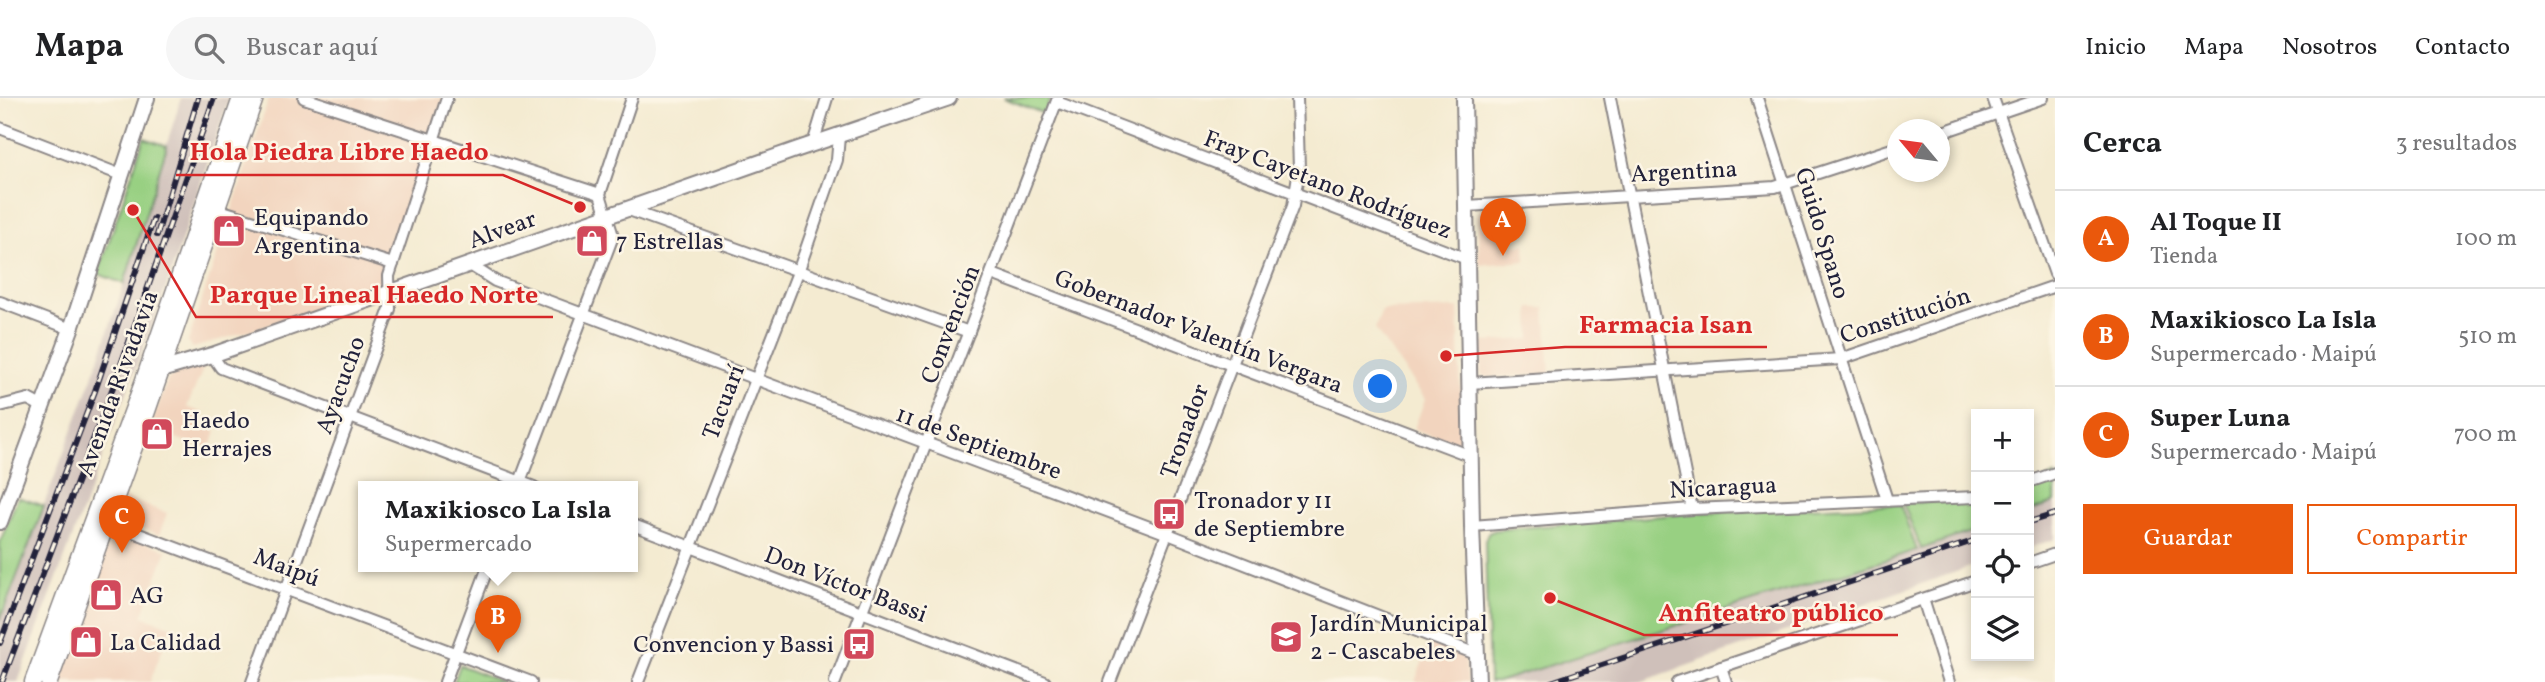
<!DOCTYPE html>
<html lang="es">
<meta charset="utf-8">
<style>
body{margin:0;font-family:Vollkorn,serif;background:#f6f6f6;color:#202124}
.controls{position:absolute;right:21px;bottom:21px;display:grid;overflow:hidden;border-radius:0px;box-shadow:0 4px 10px #0003}
.controls button{width:63px;height:63px;display:grid;place-items:center;padding:0;border:0;border-bottom:2px solid #e0e0e0;background:#fff;color:#202124;font:35px sans-serif}
.compass{position:absolute;left:1887px;top:21px;width:63px;height:63px;border-radius:50%;background:#fff;box-shadow:0 4px 10px #0003;rotate:299deg}
.you{position:absolute;left:1381px;top:289px;width:24px;height:24px;margin:-18px;border:5px solid #fff;border-radius:50%;background:#1a73e8;box-shadow:0 0 0 10px #1a73e833}
.badge{display:grid;place-items:center;width:46px;height:46px;border-radius:50%;background:#ea580c;color:#fff;font-size:23px;font-weight:700}
.pin{position:absolute;translate:-50% -58px;filter:drop-shadow(0 2px 4px #0008)}
.pin::after{content:'';position:absolute;top:37px;width:24px;height:21px;background:inherit;clip-path:polygon(0 0,100% 0,50% 100%)}
.popup{position:absolute;left:358px;top:383px;width:280px;height:91px;box-sizing:border-box;display:grid;place-content:center;border-radius:0px;background:#fff;filter:drop-shadow(0 2px 5px #0005);font-size:23px;white-space:nowrap;color:#757577}
.popup b{font-size:26px;color:#202124}
.popup::after{content:'';position:absolute;left:50%;top:100%;margin-left:-14px;border:14px solid transparent;border-top-color:#fff}
.list{margin:0;padding:0;list-style:none}
h2{display:flex;justify-content:space-between;align-items:center;height:91px;margin:0;padding:0 28px;font-size:30px}
h2 small{font-size:23px;font-weight:400;color:#757577}
.list li{display:grid;grid-template-columns:46px 1fr auto;gap:21px;align-items:center;box-sizing:border-box;height:98px;padding:0 28px;border-top:2px solid #e0e0e0}
.list b{display:block;font-size:26px;white-space:nowrap}
.list p{margin:0;font-size:23px;white-space:nowrap;color:#757577}
.list em{font-size:23px;font-style:normal;color:#757577}
.actions{display:flex;gap:14px;padding:21px 28px}
.actions a{flex:1;padding:16px 0;border:2px solid #ea580c;border-radius:0px;text-align:center;font-size:24px;color:#ea580c}
.actions .main{background:#ea580c;color:#fff}
.icon{flex:none;width:38px;height:38px;fill:none;stroke:currentColor;stroke-width:2;stroke-linecap:round;stroke-linejoin:round}
.map{position:relative;flex:none;width:2055px;height:584px;overflow:hidden}
header{display:flex;align-items:center;gap:42px;box-sizing:border-box;height:98px;padding:0 35px;background:#fff;border-bottom:2px solid #e0e0e0}
header strong{font-size:33px}
nav{display:flex;gap:38px;margin-inline-start:auto;font-size:24px}
.search{width:490px;height:63px;background:#f6f6f6;display:flex;align-items:center;gap:18px;box-sizing:border-box;padding:0 24px;border-radius:38px;color:#757577;font-size:26px}
main{display:flex}
aside{flex:1;background:#fff}
.map>svg:first-child{display:block}
</style>
<header>
<strong>Mapa</strong>
<div class="search"><svg class="icon" aria-label="search" viewBox="0 0 24 24"><circle cx="10" cy="10" r="6"/><path d="M15 15l6 6"/></svg>Buscar aquí</div>
<nav><a>Inicio</a><a>Mapa</a><a>Nosotros</a><a>Contacto</a></nav>
</header>
<main>
<div class="map">
<svg width="2055" height="584" viewBox="0 0 2055 584">
<rect width="100%" height="100%" fill="#fcf5e5"/>
<filter id="ink" filterUnits="userSpaceOnUse"><feTurbulence type="fractalNoise" baseFrequency=".0143" numOctaves="2"/><feDisplacementMap in="SourceGraphic" scale="14" xChannelSelector="R" yChannelSelector="G"/><feConvolveMatrix kernelMatrix="1 2 1 2 8 2 1 2 1" color-interpolation-filters="sRGB"/></filter>
<filter id="wash" filterUnits="userSpaceOnUse"><feTurbulence type="fractalNoise" baseFrequency=".00686" numOctaves="4" result="noise"/><feDisplacementMap in="SourceGraphic" scale="28" xChannelSelector="R" yChannelSelector="G"/><feGaussianBlur stdDeviation="1.57" result="paint"/><feColorMatrix in="noise" values="0 0 0 0 0 0 0 0 0 0 0 0 0 0 0 0 0 1.4 0 .05"/><feComposite in="paint" operator="in"/></filter>
<g filter="url(#wash)">
<rect width="100%" height="100%" fill="#f4ebd1"/>
<g fill="#f2d4be">
<polygon points="269,0 444,0 383,183 368,197 193,250 188,244"/>
<polygon points="1481,111 1507,111 1509,147 1525,146 1526,163 1479,167 1478,117"/>
<polygon points="1458,210 1462,337 1458,343 1449,344 1414,331 1425,301 1375,231 1382,212"/>
<polygon points="1530,210 1545,210 1550,276 1485,279 1481,275 1481,244 1531,241"/>
<polygon points="206,264 187,309 203,315 199,328 216,333 210,352 150,331 168,281 176,275"/>
<polygon points="125,400 167,415 159,437 122,422 119,415"/>
<polygon points="119,435 167,452 142,518 171,528 150,584 61,584 61,576 110,442"/>
<polygon points="1430,543 1460,555 1464,559 1468,584 1415,584"/>
</g>
<g fill="#cfc0ba">
<polygon points="181,0 229,0 168,184 18,584 0,584 0,522 95,273 124,186"/>
<polygon points="2055,404 2055,441 2029,450 2029,414"/>
<polygon points="1976,432 1976,467 1640,584 1497,584"/>
</g>
<g fill="#98d082" stroke="#5d795e" stroke-width="2">
<polygon points="1004,0 1051,0 1044,16"/>
<polygon points="144,40 167,48 124,186 98,176"/>
<polygon points="2055,378 2055,404 2029,414 2029,387"/>
<polygon points="18,399 44,408 0,522 0,444"/>
<polygon points="1976,402 1976,432 1921,451 1903,405"/>
<polygon points="1900,406 1917,452 1497,584 1489,584 1485,443 1488,435 1496,432 1708,414"/>
<polygon points="460,567 503,584 454,584"/>
</g>
</g>
<g filter="url(#ink)">
<g fill="none" stroke-linecap="round" stroke-linejoin="round">
<defs>
<g id="street">
<polyline points="304,0 600,96"/>
<polyline points="1610,0 1692,411"/>
<polyline points="1757,0 1887,402"/>
<polyline points="1993,0 2055,176"/>
<polyline points="1057,4 1467,161"/>
<polyline points="0,30 121,77"/>
<polyline points="1940,35 2043,0"/>
<polyline points="813,46 827,0"/>
<polyline points="1467,108 1775,89 1898,49"/>
<polyline points="213,110 393,166"/>
<polyline points="626,111 969,234"/>
<polyline points="470,167 495,183 1168,436 1476,556"/>
<polyline points="992,176 1471,358"/>
<polyline points="0,204 71,231"/>
<polyline points="212,257 221,270 534,389"/>
<polyline points="1470,285 1841,261 2055,188"/>
<polyline points="0,308 28,301 43,309"/>
<polyline points="2029,384 2055,375"/>
<polyline points="518,389 613,138 600,96 632,0"/>
<polyline points="107,424 531,584"/>
<polyline points="633,427 1045,584"/>
<polyline points="1472,428 1692,411 1976,399"/>
<polyline points="2029,465 2055,456"/>
<polyline points="1923,501 1949,584"/>
<polyline points="1721,569 1726,584"/>
<polyline points="252,584 390,211 389,178 447,0"/>
<polyline points="445,584 488,469"/>
<polyline points="638,584 798,174 837,62 839,38"/>
<polyline points="835,584 1058,0"/>
<polyline points="1110,584 1293,108 1299,71 1297,0"/>
<polyline points="1677,584 1976,483"/>
</g>
<g id="secondary">
<polyline points="1464,0 1472,428 1478,584"/>
<polyline points="153,270 161,272 212,257 798,51 949,0"/>
<polyline points="0,424 71,231 147,0"/>
</g>
<g id="primary">
<polyline points="33,584 143,285 241,0"/>
<polyline points="49,584 147,313 255,0"/>
</g>
</defs>
<use href="#street" stroke="#8b8686" stroke-width="14"/>
<use href="#secondary" stroke="#8b8686" stroke-width="18"/>
<use href="#primary" stroke="#8b8686" stroke-width="19"/>
<use href="#street" stroke="#fff" stroke-width="10"/>
<use href="#secondary" stroke="#fff" stroke-width="14"/>
<use href="#primary" stroke="#fff" stroke-width="16"/>
<defs>
<g id="rail">
<polyline points="157,137 198,0"/>
<polyline points="2029,424 2055,416"/>
<polyline points="0,545 95,293 154,120"/>
<polyline points="2,584 116,281 214,0"/>
<polyline points="1551,584 1976,442"/>
</g>
</defs>
<use href="#rail" stroke="#22223b" stroke-width="6"/>
<use href="#rail" stroke="#fcf5e5" stroke-width="3.5" stroke-dasharray="10" stroke-linecap="butt"/>
</g>
</g>
<defs>
<symbol id="shop-square" viewBox="-11 -11 22 22"><rect x="-9" y="-9" width="18" height="18" rx="4" fill="#d1495b" stroke="#fcf5e5"/><path d="M-5-2.5h2.3a2.7 3.5 0 0 1 5.4 0H5L5.5 6h-11ZM-1.5-2.5h3a1.5 2.3 0 0 0-3 0Z" fill="#fff"/></symbol>
<symbol id="bus-square" viewBox="-11 -11 22 22"><rect x="-9" y="-9" width="18" height="18" rx="4" fill="#d1495b" stroke="#fcf5e5"/><path d="M-5-6H5V4H4V6H2V4H-2V6H-4V4H-5ZM-3.5-4V0h7V-4ZM-3.5 1.2v1.5H-2V1.2ZM2 1.2v1.5H3.5V1.2Z" fill="#fff"/></symbol>
<symbol id="school-square" viewBox="-11 -11 22 22"><rect x="-9" y="-9" width="18" height="18" rx="4" fill="#d1495b" stroke="#fcf5e5"/><path d="M0-5L7-2L0 1L-7-2ZM-4 1L0 2.5L4 1V4Q0 6-4 4Z" fill="#fff"/></symbol>
</defs>
<g fill-rule="evenodd">
<use href="#shop-square" x="210" y="114" width="38" height="38"/>
<use href="#shop-square" x="573" y="124" width="38" height="38"/>
<use href="#shop-square" x="138" y="317" width="38" height="38"/>
<use href="#bus-square" x="1150" y="397" width="38" height="38"/>
<use href="#shop-square" x="87" y="478" width="38" height="38"/>
<use href="#school-square" x="1267" y="520" width="38" height="38"/>
<use href="#shop-square" x="67" y="525" width="38" height="38"/>
<use href="#bus-square" x="840" y="527" width="38" height="38"/>
</g>
<g text-anchor="middle" stroke-width="5" stroke-linejoin="round" paint-order="stroke">
<g font-size="24" fill="#22223b" stroke="#fcf5e5">
<text transform="translate(1684 73) rotate(-3)" y="8">Argentina</text>
<text transform="translate(1328 86) rotate(21)" y="8">Fray Cayetano Rodríguez</text>
<text transform="translate(502 131) rotate(-20)" y="8">Alvear</text>
<text transform="translate(1823 135) rotate(73)" y="8">Guido Spano</text>
<text transform="translate(1905 217) rotate(-18)" y="8">Constitución</text>
<text transform="translate(950 226) rotate(-69)" y="8">Convención</text>
<text transform="translate(1199 233) rotate(21)" y="8">Gobernador Valentín Vergara</text>
<text transform="translate(117 285) rotate(-70)" y="8">Avenida Rivadavia</text>
<text transform="translate(340 287) rotate(-70)" y="8">Ayacucho</text>
<text transform="translate(723 304) rotate(-69)" y="8">Tacuarí</text>
<text transform="translate(1184 333) rotate(-70)" y="8">Tronador</text>
<text transform="translate(979 344) rotate(20)" y="8">11 de Septiembre</text>
<text transform="translate(1723 389) rotate(-3)" y="8">Nicaragua</text>
<text transform="translate(287 469) rotate(21)" y="8">Maipú</text>
<text transform="translate(846 486) rotate(21)" y="8">Don Víctor Bassi</text>
</g>
<g font-size="24" fill="#22223b" stroke="#fcf5e5" text-anchor="start">
<text x="254" y="127">Equipando<tspan x="254" dy="28">Argentina</tspan></text>
<text x="616" y="151">7 Estrellas</text>
<text x="182" y="330">Haedo<tspan x="182" dy="28">Herrajes</tspan></text>
<text x="1194" y="410">Tronador y 11<tspan x="1194" dy="28">de Septiembre</tspan></text>
<text x="130" y="505">AG</text>
<text x="1310" y="533">Jardín Municipal<tspan x="1310" dy="28">2 - Cascabeles</tspan></text>
<text x="110" y="552">La Calidad</text>
<text x="834" y="554" text-anchor="end">Convencion y Bassi</text>
</g>
</g>
<path fill="none" stroke="#d62828" stroke-width="2.5" d="M580 109L503 77H176M133 112L196 219H553M1446 258L1565 249H1767M1550 500L1644 537H1898"/>
<g fill="#d62828" stroke="#fcf5e5" stroke-width="2.5">
<circle cx="580" cy="109" r="7"/>
<circle cx="133" cy="112" r="7"/>
<circle cx="1446" cy="258" r="7"/>
<circle cx="1550" cy="500" r="7"/>
</g>
<g font-size="26" text-anchor="middle" font-weight="bold" fill="#d62828" stroke="#fcf5e5" stroke-width="5" stroke-linejoin="round" paint-order="stroke">
<text x="339" y="62">Hola Piedra Libre Haedo</text>
<text x="374" y="205">Parque Lineal Haedo Norte</text>
<text x="1666" y="235">Farmacia Isan</text>
<text x="1771" y="523">Anfiteatro público</text>
</g>
</svg>
<div class="controls">
<button>+</button>
<button>−</button>
<button><svg class="icon" aria-label="locate" viewBox="0 0 24 24"><circle cx="12" cy="12" r="6"/><path d="M12 2v4M12 18v4M2 12h4M18 12h4"/></svg></button>
<button><svg class="icon" aria-label="layers" viewBox="0 0 24 24"><path d="M12 4l9 5-9 5-9-5zM3 14l9 5 9-5"/></svg></button>
</div>
<svg class="compass" viewBox="-18 -18 36 36"><path d="M0-13l5 13h-10z" fill="#e53935"/><path d="M0 13l5-13h-10z" fill="#757577"/></svg>
<div class="you"></div>
<div class="pin badge" style="left:1503px;top:158px">A</div>
<div class="pin badge" style="left:498px;top:555px">B</div>
<div class="popup"><b>Maxikiosco La Isla</b>Supermercado</div>
<div class="pin badge" style="left:122px;top:455px">C</div>
</div>
<aside>
<h2>Cerca<small>3 resultados</small></h2>
<ul class="list">
<li><span class="badge">A</span><div><b>Al Toque II</b><p>Tienda</p></div><em>100 m</em></li>
<li><span class="badge">B</span><div><b>Maxikiosco La Isla</b><p>Supermercado · Maipú</p></div><em>510 m</em></li>
<li><span class="badge">C</span><div><b>Super Luna</b><p>Supermercado · Maipú</p></div><em>700 m</em></li>
</ul>
<div class="actions"><a class="main">Guardar</a><a>Compartir</a></div>
</aside>
</main>
